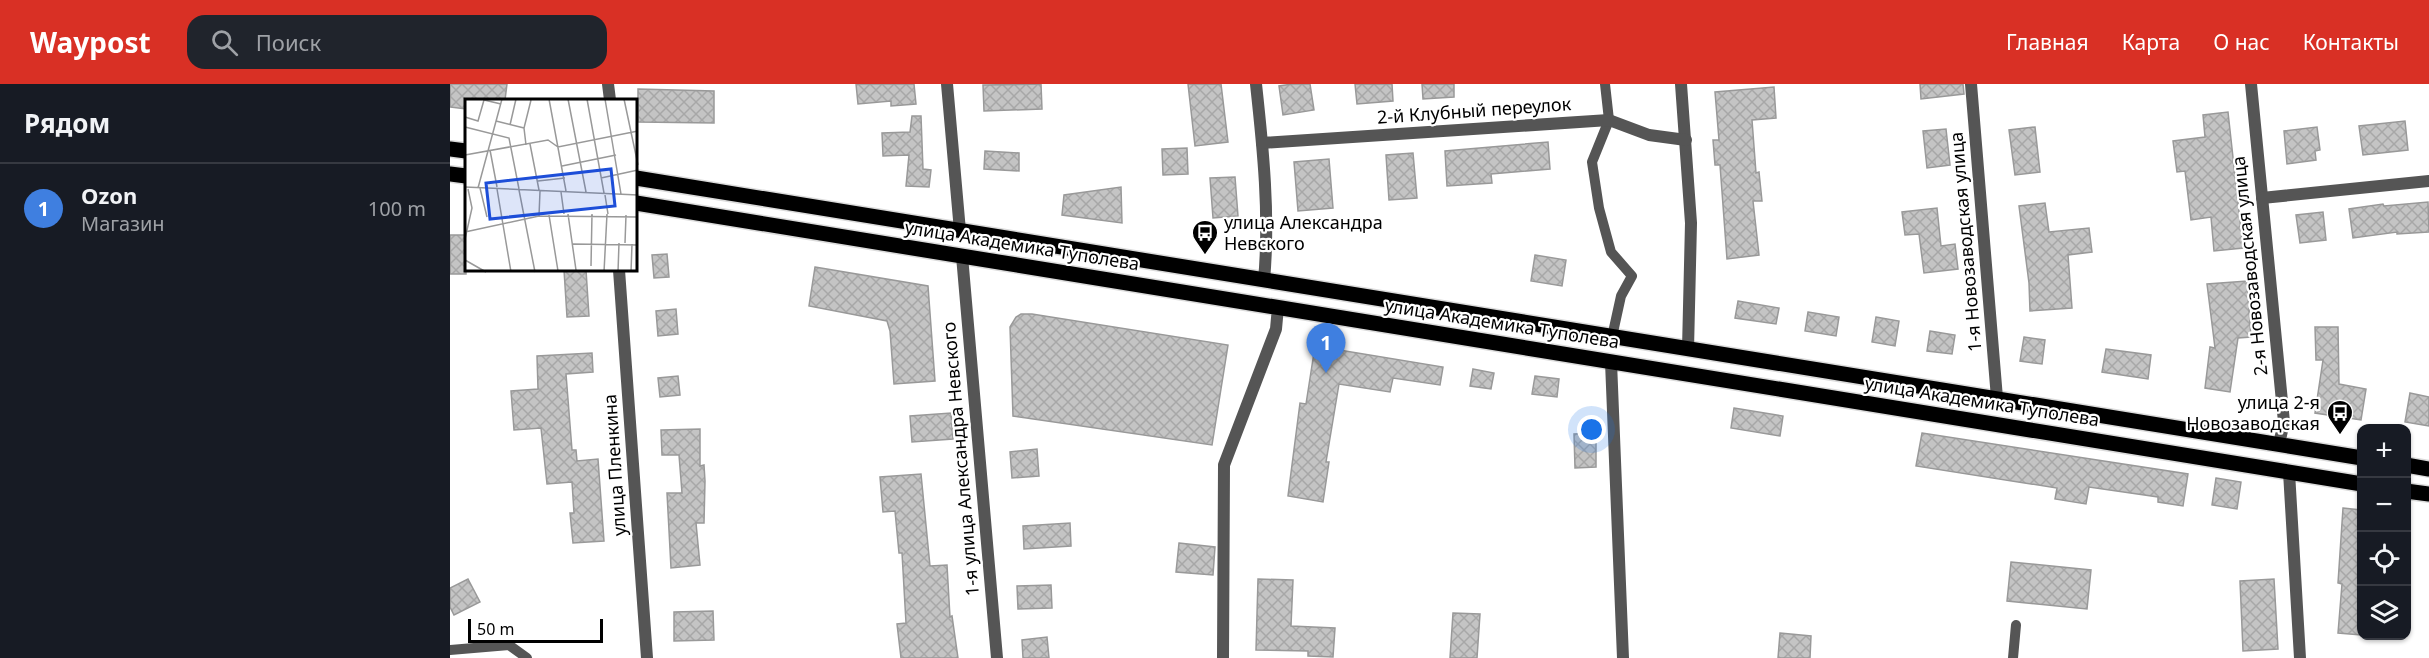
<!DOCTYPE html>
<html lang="ru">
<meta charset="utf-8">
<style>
body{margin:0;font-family:"Noto Sans",sans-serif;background:#20242c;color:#f1f3f6}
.controls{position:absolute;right:18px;bottom:18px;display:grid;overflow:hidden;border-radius:12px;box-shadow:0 2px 4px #0004}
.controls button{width:54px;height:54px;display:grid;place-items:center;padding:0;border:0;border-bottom:2px solid #363941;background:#171b24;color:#f1f3f6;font:30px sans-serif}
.scale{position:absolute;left:18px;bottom:15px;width:135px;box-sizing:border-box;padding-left:6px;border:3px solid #000;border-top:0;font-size:16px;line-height:21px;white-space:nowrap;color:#000;-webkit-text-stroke:4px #fff;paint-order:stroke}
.you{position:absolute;left:1142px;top:346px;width:21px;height:21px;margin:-15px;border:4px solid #fff;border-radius:50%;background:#1a73e8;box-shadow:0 0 0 9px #1a73e833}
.badge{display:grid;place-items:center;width:39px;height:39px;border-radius:50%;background:#d93025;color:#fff;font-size:20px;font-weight:700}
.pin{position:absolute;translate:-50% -50px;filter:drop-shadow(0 2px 3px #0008)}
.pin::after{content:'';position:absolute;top:32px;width:21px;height:18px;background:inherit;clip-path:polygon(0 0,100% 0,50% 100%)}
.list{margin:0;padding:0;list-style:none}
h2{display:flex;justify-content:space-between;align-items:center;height:78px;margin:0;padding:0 24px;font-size:26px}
h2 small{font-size:20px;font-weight:400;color:#9ea1a6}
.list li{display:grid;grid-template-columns:39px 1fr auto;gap:18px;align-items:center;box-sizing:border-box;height:90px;padding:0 24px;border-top:2px solid #363941}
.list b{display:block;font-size:22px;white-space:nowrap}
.list p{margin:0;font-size:20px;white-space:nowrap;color:#9ea1a6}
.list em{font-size:20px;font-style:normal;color:#9ea1a6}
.icon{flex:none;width:33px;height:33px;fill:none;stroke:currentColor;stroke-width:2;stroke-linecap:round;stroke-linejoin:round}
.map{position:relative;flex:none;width:1979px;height:574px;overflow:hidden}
header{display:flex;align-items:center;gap:36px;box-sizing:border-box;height:84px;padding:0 30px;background:#d93025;color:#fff}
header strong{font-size:28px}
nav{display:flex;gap:33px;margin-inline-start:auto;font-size:21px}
.search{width:420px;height:54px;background:#20242c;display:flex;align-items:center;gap:15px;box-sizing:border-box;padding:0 21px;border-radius:18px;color:#9ea1a6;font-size:22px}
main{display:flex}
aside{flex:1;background:#171b24}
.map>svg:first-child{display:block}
</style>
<header>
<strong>Waypost</strong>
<div class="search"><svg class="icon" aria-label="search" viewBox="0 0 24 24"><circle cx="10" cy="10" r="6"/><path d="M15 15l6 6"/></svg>Поиск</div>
<nav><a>Главная</a><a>Карта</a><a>О нас</a><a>Контакты</a></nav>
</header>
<main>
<aside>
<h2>Рядом<small></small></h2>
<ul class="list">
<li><span class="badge" style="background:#3f7fe0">1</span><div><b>Ozon</b><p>Магазин</p></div><em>100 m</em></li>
</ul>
</aside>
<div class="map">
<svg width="1979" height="574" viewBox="0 0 1979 574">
<defs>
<pattern id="building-cross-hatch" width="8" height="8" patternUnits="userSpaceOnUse" patternTransform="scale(1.5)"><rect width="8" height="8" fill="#c4c4c4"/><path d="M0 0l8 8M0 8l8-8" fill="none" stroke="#a7a7a7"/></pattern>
</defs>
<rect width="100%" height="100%" fill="#fff"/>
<g fill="url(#building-cross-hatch)" stroke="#999" stroke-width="1.5">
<polygon points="0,0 57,0 55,16 16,16 16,25 0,23"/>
<polygon points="406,0 464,0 466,20 441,22 441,17 408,20"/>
<polygon points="591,0 592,25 534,27 533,1"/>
<polygon points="738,0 771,0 778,58 745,62"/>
<polygon points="842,0 860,0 864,26 833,31 829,2"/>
<polygon points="905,0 942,0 943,17 907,20"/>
<polygon points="972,0 1004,0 1004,13 973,15"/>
<polygon points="1470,0 1513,0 1514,10 1471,15"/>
<polygon points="1324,3 1326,34 1302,36 1306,89 1309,88 1312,117 1303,117 1309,171 1277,175 1270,81 1265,81 1263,56 1269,56 1265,8"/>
<polygon points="188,5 264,7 264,39 188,38"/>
<polygon points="1778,28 1793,164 1764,167 1761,133 1741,136 1735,87 1727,88 1723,57 1755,53 1753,31"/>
<polygon points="462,32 471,32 473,85 481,86 479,103 456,102 459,71 433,72 432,49 460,48"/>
<polygon points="1955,37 1958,66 1913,71 1909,42"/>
<polygon points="1585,43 1590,88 1565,91 1559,46"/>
<polygon points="1867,43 1870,66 1865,67 1866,76 1837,80 1834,47"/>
<polygon points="1496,45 1500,81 1477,84 1473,47"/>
<polygon points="1098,58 1100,85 1041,90 1042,99 997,102 995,67"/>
<polygon points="737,64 738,90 713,91 712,65"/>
<polygon points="535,67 569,69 569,87 534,85"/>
<polygon points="963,69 967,114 939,116 936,71"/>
<polygon points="879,75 883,124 848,127 844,78"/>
<polygon points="785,93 788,132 763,134 760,94"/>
<polygon points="671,103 672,139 612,131 614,111"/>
<polygon points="1978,118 1979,148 1947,150 1947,148 1903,154 1899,125 1933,120 1934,122"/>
<polygon points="1595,119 1599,148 1639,144 1642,168 1618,171 1622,224 1580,227 1579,199 1569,122"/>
<polygon points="1487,124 1491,162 1505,160 1508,185 1474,189 1469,150 1455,151 1452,128"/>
<polygon points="1873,128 1876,156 1850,159 1846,131"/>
<rect x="0" y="151" width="16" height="39"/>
<polygon points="217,170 219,193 204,194 202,171"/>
<polygon points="1085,171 1116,176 1112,202 1081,197"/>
<polygon points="365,183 478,202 485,297 444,300 440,247 437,237 359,222"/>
<polygon points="114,186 136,186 139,232 117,233"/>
<polygon points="1797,197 1801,253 1788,254 1780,308 1755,304 1760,263 1765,264 1757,200"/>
<polygon points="1288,217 1329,224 1326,240 1285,234"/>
<polygon points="226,225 228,250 208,252 206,227"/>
<polygon points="1358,228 1389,233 1386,252 1355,247"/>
<polygon points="571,230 582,230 778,261 762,361 563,332 560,243 566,233"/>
<polygon points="1426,233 1449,237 1445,262 1422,258"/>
<polygon points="1865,243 1888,243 1889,300 1916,305 1911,336 1865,329 1873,276 1866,276"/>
<polygon points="1480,247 1505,251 1502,270 1477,267"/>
<polygon points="1574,253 1595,256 1592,280 1570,277"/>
<polygon points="865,262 993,283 990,301 943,294 940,308 889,300 876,378 879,378 873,418 838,412 850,319 856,320"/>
<polygon points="1656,265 1701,271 1698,295 1652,288"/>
<polygon points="142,269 143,288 116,290 122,366 126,366 127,377 148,375 154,457 123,459 120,429 124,429 122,398 97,400 91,344 64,346 61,307 88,305 87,272"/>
<polygon points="1023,285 1044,289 1041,305 1020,302"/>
<polygon points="228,292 230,311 210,313 208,294"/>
<polygon points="1085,292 1109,295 1107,313 1082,310"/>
<polygon points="1960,309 1979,313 1979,342 1955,338"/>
<polygon points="1284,324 1333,332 1330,352 1281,344"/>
<polygon points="501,329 503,355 462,358 460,332"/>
<polygon points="250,345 250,382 254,381 255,397 254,439 246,439 250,481 221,484 217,409 232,409 229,371 212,371 211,346"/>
<polygon points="1146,349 1146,383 1125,384 1124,350"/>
<polygon points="1472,349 1738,390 1733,422 1708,418 1708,413 1639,403 1636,420 1605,415 1607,404 1466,382"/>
<polygon points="587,365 589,392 562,394 560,368"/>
<polygon points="471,390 480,482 497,481 500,533 502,532 508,574 451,574 447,540 456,539 452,469 449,469 445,427 433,428 430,393"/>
<polygon points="1766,394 1791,398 1787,425 1762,421"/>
<polygon points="1893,424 1911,426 1911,551 1888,549 1892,500 1888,499"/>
<polygon points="620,439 621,462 574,465 573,442"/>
<polygon points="729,459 765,463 763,491 726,488"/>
<polygon points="1561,478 1641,486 1637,525 1557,517"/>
<polygon points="18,495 30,518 4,531 0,523 0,504"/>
<polygon points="808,495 843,496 841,542 885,544 883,573 858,572 858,567 806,566"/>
<polygon points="1824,495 1828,565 1793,567 1790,497"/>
<polygon points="601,501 602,524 568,525 567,502"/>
<polygon points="263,527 264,556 224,557 224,528"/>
<polygon points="1003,529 1030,530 1027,574 1000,574"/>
<polygon points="1330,549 1361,552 1360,574 1328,574"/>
<polygon points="597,553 599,574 573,574 572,556"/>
</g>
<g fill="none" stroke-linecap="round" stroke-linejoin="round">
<defs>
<g id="primary">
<polyline points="0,65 16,67"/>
<polyline points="0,90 16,92"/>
<polyline points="186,94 1912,374"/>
<polyline points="186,119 1912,400"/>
<polyline points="1956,381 1979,385"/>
<polyline points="1956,407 1979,410"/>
</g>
</defs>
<use href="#primary" stroke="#dbdbdb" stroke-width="18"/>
<g stroke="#555" stroke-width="10">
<polyline points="1155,0 1159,36 1142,78 1149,124 1161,168 1182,192 1171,212 1162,253"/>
<polyline points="0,566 59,561 77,574"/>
<polyline points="1563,574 1566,541"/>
</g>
<g stroke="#555" stroke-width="12">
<polyline points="158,0 160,16"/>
<polyline points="497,0 510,147"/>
<path d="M806 0C813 64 820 132 814 196"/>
<polyline points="1231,0 1241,139 1238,265"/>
<polyline points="1521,0 1547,314"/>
<polyline points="1801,0 1834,338 1829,360"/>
<polyline points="812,59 1159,36 1199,51 1236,56"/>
<polyline points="1812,114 1979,97"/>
<polyline points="512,172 547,574"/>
<polyline points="169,186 197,574"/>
<polyline points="1161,278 1173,574"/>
<polyline points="1839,388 1850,574"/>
<polyline points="773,574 774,381 826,245 828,223"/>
</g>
<use href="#primary" stroke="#000" stroke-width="15"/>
</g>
<defs>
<symbol id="bus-pin" viewBox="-11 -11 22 30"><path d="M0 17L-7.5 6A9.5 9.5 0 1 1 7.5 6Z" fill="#000" stroke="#fff"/><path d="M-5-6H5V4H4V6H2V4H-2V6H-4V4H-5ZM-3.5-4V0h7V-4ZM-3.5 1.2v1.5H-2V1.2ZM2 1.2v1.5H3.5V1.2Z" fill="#fff"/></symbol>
</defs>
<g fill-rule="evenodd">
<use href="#bus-pin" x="740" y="134" width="30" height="40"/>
<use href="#bus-pin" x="1875" y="314" width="30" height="40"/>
</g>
<g text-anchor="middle" stroke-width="4.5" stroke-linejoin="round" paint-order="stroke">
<g font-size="18" fill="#000" stroke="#fff">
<text transform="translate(1024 27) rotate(-4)" y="6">2-й Клубный переулок</text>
<text transform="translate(1516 158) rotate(-95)" y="6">1-я Новозаводская улица</text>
<text transform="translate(572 162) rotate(9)" y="6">улица Академика Туполева</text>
<text transform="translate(1800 182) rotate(-96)" y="6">2-я Новозаводская улица</text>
<text transform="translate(1052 240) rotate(9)" y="6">улица Академика Туполева</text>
<text transform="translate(1532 318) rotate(9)" y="6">улица Академика Туполева</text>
<text transform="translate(511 375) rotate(-95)" y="6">1-я улица Александра Невского</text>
<text transform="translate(165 381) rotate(-94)" y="6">улица Пленкина</text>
</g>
<g font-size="18" fill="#000" stroke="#fff" text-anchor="start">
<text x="774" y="145">улица Александра<tspan x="774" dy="21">Невского</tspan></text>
<text x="1870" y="325" text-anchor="end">улица 2-я<tspan x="1870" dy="21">Новозаводская</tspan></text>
</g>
</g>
<g transform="translate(15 15)">
<rect width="172" height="172" fill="#fff"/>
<path fill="none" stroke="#999" stroke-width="1.5" d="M60 0H90M84 0 101 92M103 0 121 93M122 0 139 94M140 0 156 95M159 0 173 66M0 18 13 22 19 1 36 5M31 22 59 29M45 26 51 0M0 28 44 39 54 90M65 45 74 91M61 46 59 29 66 1M25 51 32 88M0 56 83 41 93 48 173 32M97 67 151 56M136 79 173 71M73 82 100 79M0 88 173 96M13 89 37 0M15 89 22 118M32 90 46 173M54 91 70 173M96 93 99 115M140 96 143 115M103 115 111 171M84 116 93 172M74 117 75 92M0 133 74 117 173 118M0 140 7 109 3 90M160 144 161 116M108 145 173 146M0 161 21 173M126 167 127 115M139 173 142 115M153 173 154 144M166 173 167 145"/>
<path fill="#1d4ed8" fill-opacity="0.15" stroke="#1d4ed8" stroke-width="3" d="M146 70 150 107 25 120 21 84Z"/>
<rect width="172" height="172" fill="none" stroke="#000" stroke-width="3"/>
</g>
</svg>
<div class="controls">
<button>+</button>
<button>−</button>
<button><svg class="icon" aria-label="locate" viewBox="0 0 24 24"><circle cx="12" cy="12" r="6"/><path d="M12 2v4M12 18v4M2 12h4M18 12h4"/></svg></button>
<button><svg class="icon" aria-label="layers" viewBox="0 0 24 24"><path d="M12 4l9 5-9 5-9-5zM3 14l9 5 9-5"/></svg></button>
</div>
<div class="scale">50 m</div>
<div class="you"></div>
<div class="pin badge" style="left:876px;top:289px;background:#3f7fe0">1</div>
</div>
</main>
